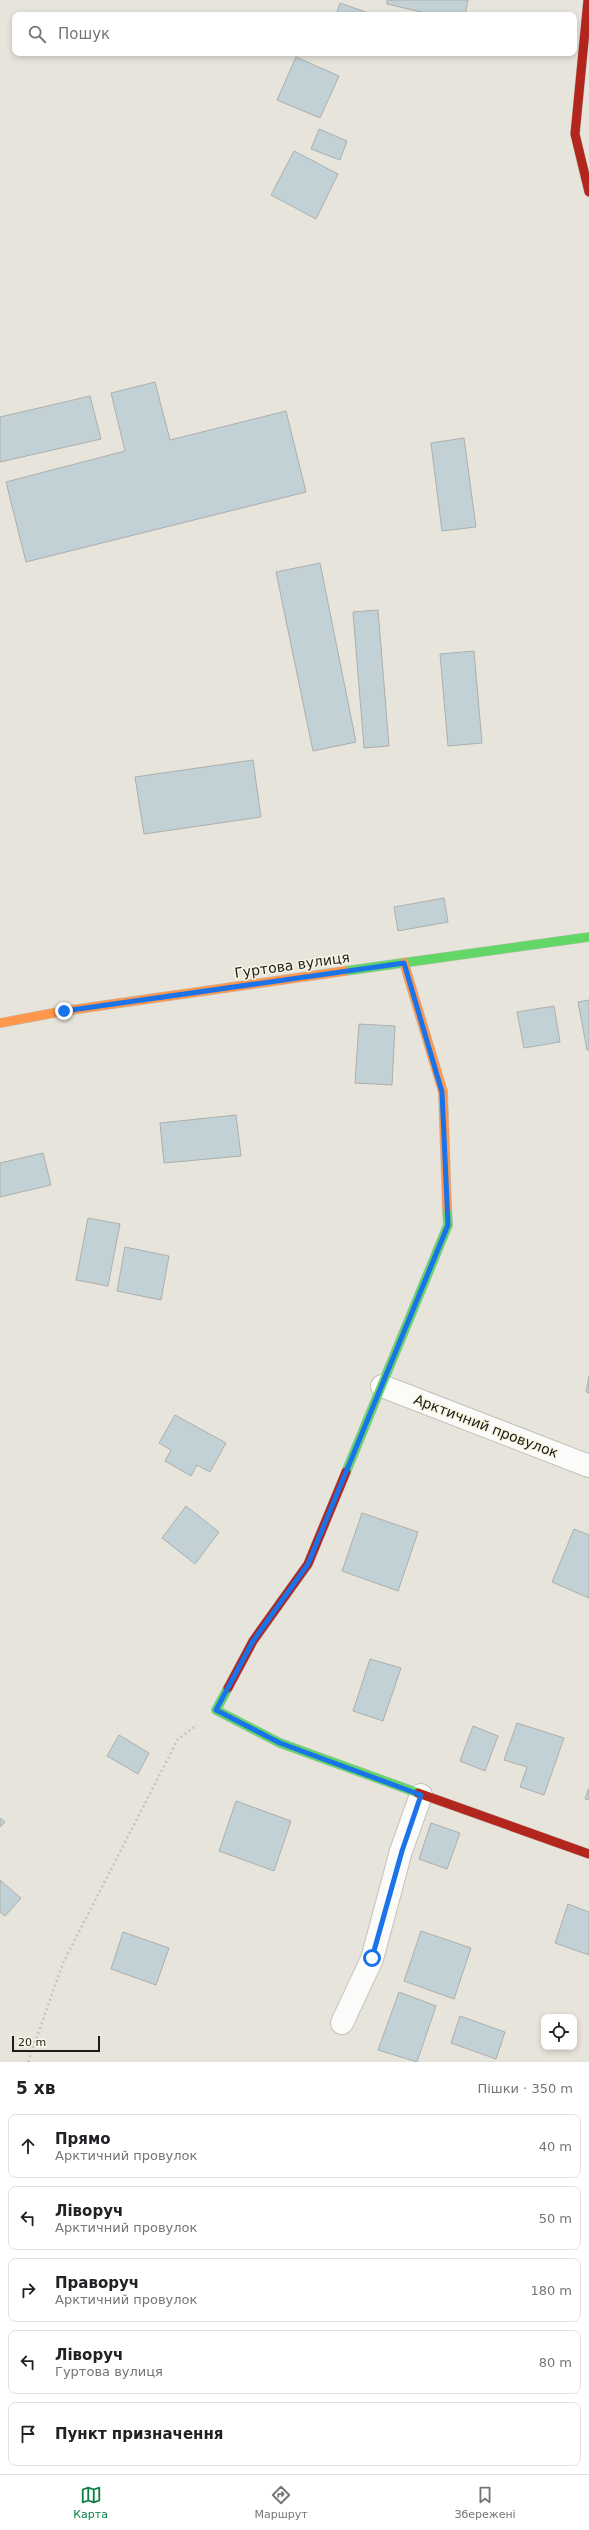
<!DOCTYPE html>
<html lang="uk">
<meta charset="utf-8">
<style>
body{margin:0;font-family:"DejaVu Sans",sans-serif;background:#f2f2f2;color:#202124}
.controls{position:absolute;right:12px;bottom:12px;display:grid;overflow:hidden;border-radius:8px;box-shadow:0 2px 6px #0003}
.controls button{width:36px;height:36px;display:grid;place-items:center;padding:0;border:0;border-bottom:1px solid #e0e0e0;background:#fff;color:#202124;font:20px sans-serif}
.scale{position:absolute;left:12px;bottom:10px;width:88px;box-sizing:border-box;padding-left:4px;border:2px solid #1d1c16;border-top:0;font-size:11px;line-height:14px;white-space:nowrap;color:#1d1c16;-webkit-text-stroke:3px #f9f5e4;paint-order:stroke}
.stop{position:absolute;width:12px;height:12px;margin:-9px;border:3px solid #1a73e8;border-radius:50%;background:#fff}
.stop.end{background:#1a73e8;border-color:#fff;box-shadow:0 1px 4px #0008}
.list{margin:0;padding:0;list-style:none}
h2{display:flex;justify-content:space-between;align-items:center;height:52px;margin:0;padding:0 16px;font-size:17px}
h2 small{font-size:13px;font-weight:400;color:#757577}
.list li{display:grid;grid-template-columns:26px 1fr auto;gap:12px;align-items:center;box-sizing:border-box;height:64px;margin:0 8px 8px;padding:0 8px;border:1px solid #e0e0e0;border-radius:8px}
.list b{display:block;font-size:15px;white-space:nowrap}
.list p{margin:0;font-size:13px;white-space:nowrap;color:#757577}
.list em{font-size:13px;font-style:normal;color:#757577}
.icon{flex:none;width:22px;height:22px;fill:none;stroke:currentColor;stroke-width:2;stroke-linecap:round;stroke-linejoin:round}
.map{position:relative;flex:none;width:589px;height:2062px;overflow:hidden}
.search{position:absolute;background:#fff;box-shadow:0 2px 6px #0003;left:12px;right:12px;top:12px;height:44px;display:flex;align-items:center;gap:10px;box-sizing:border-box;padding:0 14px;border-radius:8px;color:#757577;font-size:15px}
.sheet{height:412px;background:#fff}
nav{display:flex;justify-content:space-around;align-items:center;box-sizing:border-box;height:56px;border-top:1px solid #e0e0e0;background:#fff;font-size:11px;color:#757577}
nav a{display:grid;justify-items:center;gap:2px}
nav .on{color:#0b8043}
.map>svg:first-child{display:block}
</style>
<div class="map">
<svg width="589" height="2062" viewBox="0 0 589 2062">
<rect width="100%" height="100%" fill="#e7e4dc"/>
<g fill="#c1d1d5" stroke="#adafad">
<polygon points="387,0 468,0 465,15 434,15 387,4"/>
<polygon points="340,3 374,15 336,15"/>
<polygon points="296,57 339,76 320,118 277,100"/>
<polygon points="319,129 347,141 340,160 311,149"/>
<polygon points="294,151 338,174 316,219 271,195"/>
<polygon points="155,382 170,440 286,411 306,492 26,562 6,482 125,451 111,393"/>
<polygon points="90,396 101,439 0,462 0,417"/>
<polygon points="464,438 476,527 442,531 431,443"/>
<polygon points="320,563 356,742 313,751 276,572"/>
<polygon points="378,610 389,746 364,748 353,612"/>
<polygon points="474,651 482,743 448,746 440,654"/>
<polygon points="253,760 261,817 144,834 135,777"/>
<polygon points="444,898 448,922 398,931 394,907"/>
<polygon points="589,1000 589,1050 587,1050 578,1002"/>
<polygon points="554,1006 560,1042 524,1048 517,1012"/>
<polygon points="359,1024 395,1026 392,1085 355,1083"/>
<polygon points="236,1115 241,1156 164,1163 160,1123"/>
<polygon points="43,1153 51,1185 0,1197 0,1163"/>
<polygon points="88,1218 120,1224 108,1286 76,1280"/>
<polygon points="125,1247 169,1256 161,1300 117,1291"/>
<polygon points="589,1376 589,1393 586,1392"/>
<polygon points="175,1415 226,1443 210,1472 197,1465 191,1476 165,1461 171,1450 159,1443"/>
<polygon points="186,1506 219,1532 195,1564 162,1538"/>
<polygon points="362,1513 418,1532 398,1591 342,1571"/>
<polygon points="574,1529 589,1535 589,1598 552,1582"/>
<polygon points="370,1659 401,1668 383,1721 353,1711"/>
<polygon points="517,1723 564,1738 544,1795 520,1787 527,1767 504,1760"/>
<polygon points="473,1726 498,1736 485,1771 460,1761"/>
<polygon points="119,1735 149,1753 138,1774 107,1756"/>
<polygon points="589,1788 589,1800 585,1799"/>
<polygon points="236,1801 291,1821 274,1871 219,1851"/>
<polygon points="0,1818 5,1822 0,1827"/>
<polygon points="431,1823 460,1833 447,1869 419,1859"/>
<polygon points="0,1880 21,1898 5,1916 0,1912"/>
<polygon points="568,1904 589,1912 589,1955 555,1943"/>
<polygon points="421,1931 471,1948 454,1999 404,1981"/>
<polygon points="123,1932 169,1948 156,1985 111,1969"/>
<polygon points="399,1992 436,2006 417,2062 378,2050"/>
<polygon points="460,2016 505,2032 496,2059 451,2043"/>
</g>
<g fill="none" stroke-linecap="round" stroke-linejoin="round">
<defs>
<g id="street">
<polyline points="382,1386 589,1466"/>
<polyline points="342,2023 372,1959 401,1851 421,1795"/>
</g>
<g id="fast">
<polyline points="345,971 589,937"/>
<polyline points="346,1472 448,1225 447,1208"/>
<polyline points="228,1688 216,1710 280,1743 418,1793"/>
</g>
<g id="slow">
<polyline points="404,963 443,1092 447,1208"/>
<polyline points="0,1023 64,1011 345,971"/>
</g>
<g id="jam">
<polyline points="588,0 575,134 589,192"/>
<polyline points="228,1688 253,1641 308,1564 346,1472"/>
<polyline points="418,1793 589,1854"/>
</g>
</defs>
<use href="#street" stroke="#c3c1ba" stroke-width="24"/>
<use href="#fast" stroke="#c3c1ba" stroke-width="10"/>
<use href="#slow" stroke="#c3c1ba" stroke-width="10"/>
<use href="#jam" stroke="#c3c1ba" stroke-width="10"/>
<polyline stroke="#c4c4c1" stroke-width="2.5" stroke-dasharray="2 3" stroke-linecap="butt" points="28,2062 63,1963 178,1739 197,1725"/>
<use href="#street" stroke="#fbfbfa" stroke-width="22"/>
<use href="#fast" stroke="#63d668" stroke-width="9"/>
<use href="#slow" stroke="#ff974d" stroke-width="9"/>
<use href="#jam" stroke="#b3261e" stroke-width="9"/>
</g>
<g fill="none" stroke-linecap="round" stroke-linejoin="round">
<polyline stroke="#1a73e8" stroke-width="5" points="64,1011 404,963 442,1092 448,1225 308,1564 253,1641 216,1710 280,1743 421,1795 402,1851 372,1958"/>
</g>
<g text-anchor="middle" stroke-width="3" stroke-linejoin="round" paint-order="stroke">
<g font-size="14" fill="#1d1c16" stroke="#f9f5e4">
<text transform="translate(292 965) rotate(-8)" y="5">Гуртова вулиця</text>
<text transform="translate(486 1426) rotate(21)" y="5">Арктичний провулок</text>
</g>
</g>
</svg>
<div class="controls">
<button><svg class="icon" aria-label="locate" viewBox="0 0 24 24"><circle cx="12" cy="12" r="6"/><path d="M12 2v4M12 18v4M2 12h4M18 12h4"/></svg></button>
</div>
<div class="scale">20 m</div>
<div class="stop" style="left:372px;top:1958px"></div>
<div class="stop end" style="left:64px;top:1011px"></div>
<div class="search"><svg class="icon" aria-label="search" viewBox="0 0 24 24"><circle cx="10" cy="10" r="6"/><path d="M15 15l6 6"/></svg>Пошук</div>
</div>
<section class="sheet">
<h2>5 хв<small>Пішки · 350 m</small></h2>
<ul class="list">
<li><svg class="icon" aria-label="ahead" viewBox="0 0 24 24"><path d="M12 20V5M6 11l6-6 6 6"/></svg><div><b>Прямо</b><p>Арктичний провулок</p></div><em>40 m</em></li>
<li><svg class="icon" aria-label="left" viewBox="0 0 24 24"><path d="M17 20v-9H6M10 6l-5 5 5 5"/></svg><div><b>Ліворуч</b><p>Арктичний провулок</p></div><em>50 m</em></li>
<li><svg class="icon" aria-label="right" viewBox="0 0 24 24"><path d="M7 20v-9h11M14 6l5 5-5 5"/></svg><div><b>Праворуч</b><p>Арктичний провулок</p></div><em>180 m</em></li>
<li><svg class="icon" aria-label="left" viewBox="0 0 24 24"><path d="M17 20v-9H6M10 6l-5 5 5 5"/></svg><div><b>Ліворуч</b><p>Гуртова вулиця</p></div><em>80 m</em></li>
<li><svg class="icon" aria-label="arrive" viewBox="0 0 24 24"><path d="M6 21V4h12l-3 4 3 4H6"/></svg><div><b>Пункт призначення</b></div></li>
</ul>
</section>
<nav>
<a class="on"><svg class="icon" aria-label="map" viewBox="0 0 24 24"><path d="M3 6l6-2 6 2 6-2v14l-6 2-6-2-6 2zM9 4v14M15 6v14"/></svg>Карта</a>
<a><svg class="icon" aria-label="directions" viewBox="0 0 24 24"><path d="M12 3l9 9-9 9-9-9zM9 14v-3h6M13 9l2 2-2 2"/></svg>Маршрут</a>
<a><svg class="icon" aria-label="saved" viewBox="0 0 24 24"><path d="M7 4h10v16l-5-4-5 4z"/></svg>Збережені</a>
</nav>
